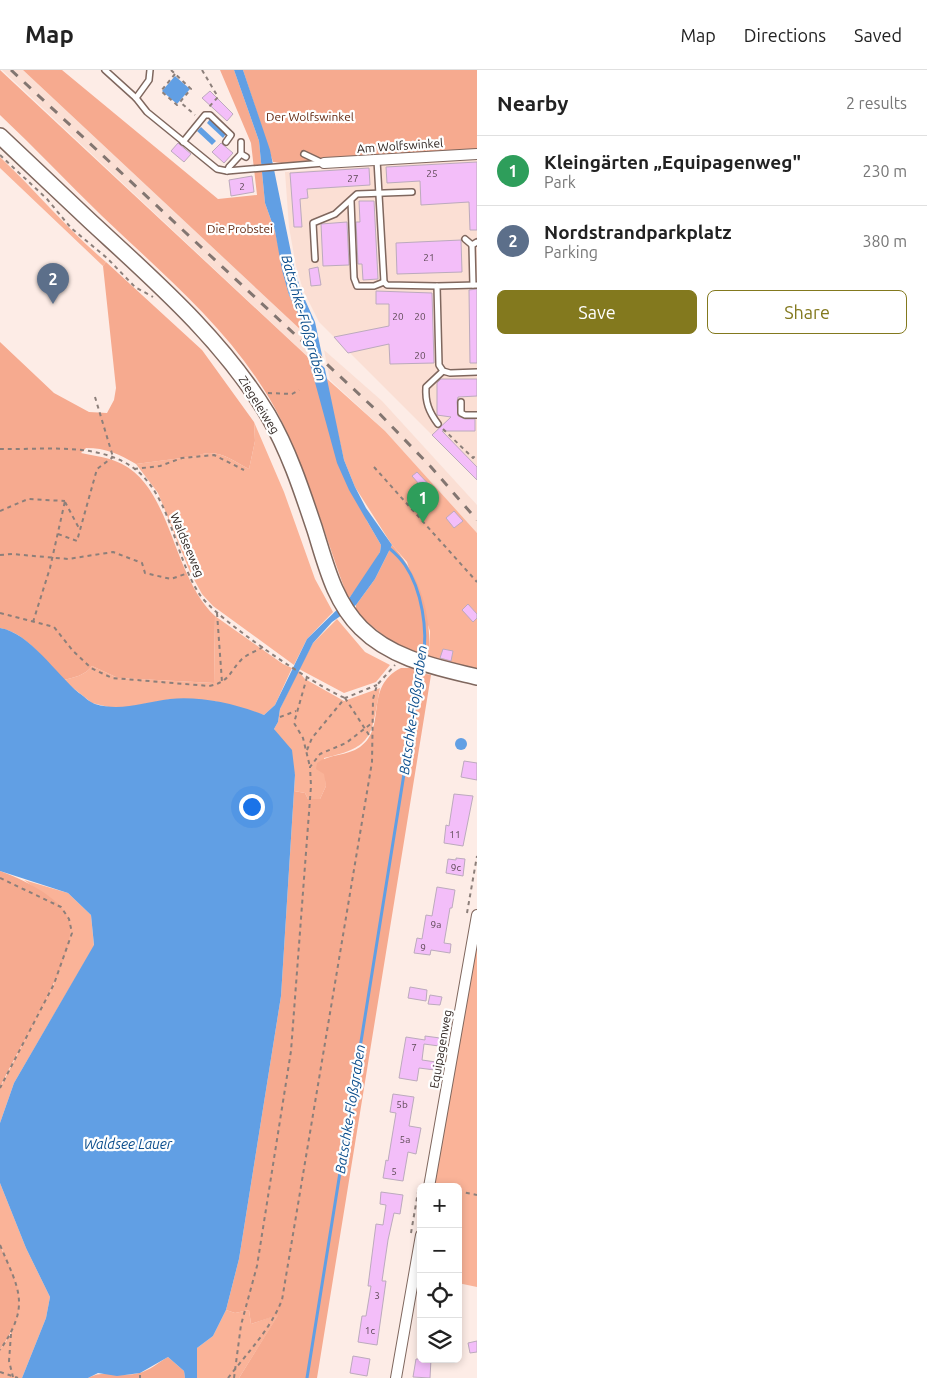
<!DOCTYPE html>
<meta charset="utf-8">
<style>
body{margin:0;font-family:Ubuntu,sans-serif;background:#f2f2f2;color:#222}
.controls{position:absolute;right:15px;bottom:15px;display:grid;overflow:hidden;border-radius:8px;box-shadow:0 2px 8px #0003}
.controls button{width:45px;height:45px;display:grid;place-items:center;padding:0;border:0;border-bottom:1px solid #e0e0e0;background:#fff;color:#222;font:25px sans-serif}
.you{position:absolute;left:251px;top:736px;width:18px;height:18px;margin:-12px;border:4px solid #fff;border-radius:50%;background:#1a73e8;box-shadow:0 0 0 8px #1a73e833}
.badge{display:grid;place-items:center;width:32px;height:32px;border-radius:50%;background:#83791e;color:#fff;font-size:16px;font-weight:700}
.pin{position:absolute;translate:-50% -41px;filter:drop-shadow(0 1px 2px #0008)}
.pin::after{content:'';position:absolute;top:26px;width:18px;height:15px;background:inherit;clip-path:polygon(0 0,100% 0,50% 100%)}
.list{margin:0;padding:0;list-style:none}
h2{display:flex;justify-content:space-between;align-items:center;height:65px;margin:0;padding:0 20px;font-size:21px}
h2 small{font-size:16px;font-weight:400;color:#767676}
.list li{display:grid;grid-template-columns:32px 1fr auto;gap:15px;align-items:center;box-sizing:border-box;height:70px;padding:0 20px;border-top:1px solid #e0e0e0}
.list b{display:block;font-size:19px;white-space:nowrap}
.list p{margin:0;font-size:16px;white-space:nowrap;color:#767676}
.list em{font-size:16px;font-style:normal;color:#767676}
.actions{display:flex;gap:10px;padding:15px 20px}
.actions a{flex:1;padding:11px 0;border:1px solid #83791e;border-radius:8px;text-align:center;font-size:18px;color:#83791e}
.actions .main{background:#83791e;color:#fff}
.icon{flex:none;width:28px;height:28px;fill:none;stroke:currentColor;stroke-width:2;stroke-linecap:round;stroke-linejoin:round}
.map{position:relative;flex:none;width:477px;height:1308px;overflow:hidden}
header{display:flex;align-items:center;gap:30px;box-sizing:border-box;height:70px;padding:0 25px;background:#fff;border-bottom:1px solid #e0e0e0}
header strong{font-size:24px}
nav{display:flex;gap:28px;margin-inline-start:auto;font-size:18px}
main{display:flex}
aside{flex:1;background:#fff}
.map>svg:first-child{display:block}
</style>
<header>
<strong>Map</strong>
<nav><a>Map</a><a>Directions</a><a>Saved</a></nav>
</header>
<main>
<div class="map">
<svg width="477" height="1308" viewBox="0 0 477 1308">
<rect width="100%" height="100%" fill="#fdece6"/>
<g fill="#fbdfd4">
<polygon points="2,0 23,0 303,262 308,287"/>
<polygon points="477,89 477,410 319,252 303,220 296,196 289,157 285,102"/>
<polygon points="324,280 382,331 477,435 477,463 385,361 330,310"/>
</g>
<g fill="#fab398">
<path d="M0 87C36 121 68 160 106 192L103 196 0 98Z"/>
<polygon points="325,307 385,361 477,463 477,601 430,588 430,561 407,492 392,475 355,417 344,390"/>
<path d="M254 352 284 422 315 509 333 542 307 569 294 595 213 536 202 524 190 502 158 423 136 394 196 386C216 377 232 390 249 399L255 371Z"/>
<path d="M215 546 283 594 292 598 275 635 264 645 214 631 172 629 117 639 92 633 63 610C73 608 86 605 92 596L118 608 214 613Z"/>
<polygon points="337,549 365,582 390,595 376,612 344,623 299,599 313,573"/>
<path d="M298 601 305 609 344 631 380 618C371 665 375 677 324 688L326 716 320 729H308L305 723 294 721 295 705 274 659 278 652 280 639Z"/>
<polygon points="24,810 68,823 91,845 94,876 14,1013 0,1053 0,1018 54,914 61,837"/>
<polygon points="477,845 477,1217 458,1213 458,1117 429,1117"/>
<polygon points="0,1113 26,1178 50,1227 46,1248 22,1308 0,1308 0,1280 11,1264 3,1181 0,1175"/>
<polygon points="226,1240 235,1243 249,1240 251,1254 279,1244 239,1308 197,1308 197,1278 213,1266"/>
</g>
<g fill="#f6aa8f">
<path d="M0 0 310 289 322 334 367 451 381 475 380 482 370 500 350 527 348 528C326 470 310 409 283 354 243 270 168 209 102 146 68 113 35 78 0 45Z"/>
<polygon points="23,0 62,0 218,129 257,125 251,73 220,0 234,0 259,71 265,133 275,161 289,225 301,249 308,271 303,262"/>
<polygon points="243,0 477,0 477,84 283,96 282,93 273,92"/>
<path d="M106 192 202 280 254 352 255 371 249 399C232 390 216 377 197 386L136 394C119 384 106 378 86 378L81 383C94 386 109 387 122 394 172 419 172 506 215 546L214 613 118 608 92 596C86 605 73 608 63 610 45 591 27 563 0 558V272L54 323 89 342 107 343 114 330 116 318 103 196Z"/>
<path d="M392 475C423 510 430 542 430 588 401 580 376 562 356 541V535L375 509Z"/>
<path d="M401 598H414V601L431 605 317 1308H239L278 1245 251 1254 249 1240 235 1243 226 1240 239 1189 281 926 294 721 305 723 308 729H320L326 716 324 704 316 699 317 693C329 684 347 686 360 677 388 657 363 617 401 598Z"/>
<path d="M0 801C20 808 63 828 69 851 79 885 15 982 0 1018Z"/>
<path d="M0 1175C19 1220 31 1235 0 1280Z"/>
<path d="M168 1287 184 1301 185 1308H88C103 1299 122 1308 139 1303 149 1301 159 1292 168 1287Z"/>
</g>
<g fill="#619fe4">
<path d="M234 0H243L270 80 294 197 301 221 315 252 344 390 355 417 366 438 392 475 375 509 356 535 332 552 313 573 280 639 278 652 274 659 292 680 295 705 281 926 239 1189 226 1240 213 1266 197 1278V1308H185L184 1301 168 1287 140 1303 117 1306 98 1303 88 1308H22L46 1248 50 1227 26 1178 0 1113V1053L14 1013 94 875 91 845 68 823 0 801V558C30 563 56 604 79 623 84 626 89 632 95 634 121 642 144 632 170 629 201 626 236 634 264 645L275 635 307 569 350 527 380 482 381 475 349 420 337 393 310 294 308 271 301 249 289 225 282 200 275 161 265 133 259 71Z"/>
<polygon points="175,6 190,19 177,34 162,21"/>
<polygon points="210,49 226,64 223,68 207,53"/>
<polygon points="201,57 216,71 212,75 197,61"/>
<circle cx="461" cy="674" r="6"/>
</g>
<polygon fill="#fdece6" points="305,270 325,289 327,300 307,282"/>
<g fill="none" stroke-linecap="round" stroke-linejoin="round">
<g stroke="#619fe4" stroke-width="3">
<path d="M389 478C395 483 401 489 405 495 422 520 428 560 423 589"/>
<polyline points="307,1308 421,598"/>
</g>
</g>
<g fill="#f3bef9" stroke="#bcaabd">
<polygon points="210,21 233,44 227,51 202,28"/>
<polygon points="178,73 191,84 184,92 171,81"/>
<polygon points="221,73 233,83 224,93 212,82"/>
<polygon points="477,92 477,160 470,160 469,132 421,135 420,111 387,113 386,97"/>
<polygon points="369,98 370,115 307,119 308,128 300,129 302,157 294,157 290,103"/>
<polygon points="252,106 254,122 231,126 229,110"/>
<polygon points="359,131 374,131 378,209 363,210 362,194 358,194 356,152 360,152"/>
<polygon points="347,152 349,195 323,196 321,154"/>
<polygon points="461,170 462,202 397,204 396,173"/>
<polygon points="318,197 321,215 311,216 309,199"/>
<polygon points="477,219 477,293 470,293 469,220"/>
<polygon points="376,221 432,223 434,293 390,294 389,274 348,283 334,267 389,256 389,234 376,234"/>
<polygon points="441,309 477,309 477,326 458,327 457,332 458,346 465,349 475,349 475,361 442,361 477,397 477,410 432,365 451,347 437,345 437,313"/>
<polygon points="417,402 438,424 432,429 412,406"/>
<polygon points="454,441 463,451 454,458 446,448"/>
<polygon points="468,534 477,544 477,548 473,552 462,540"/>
<polygon points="443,579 453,581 451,591 440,588"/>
<polygon points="464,691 477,693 477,710 461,707"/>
<polygon points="454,724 473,726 463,776 444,773 446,755 449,756"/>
<polygon points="456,788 465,789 463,806 446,803 448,789 456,790"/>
<polygon points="437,817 455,820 452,838 450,838 444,873 451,874 450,883 431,880 430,885 414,883 417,868 422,869 426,845 432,846"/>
<polygon points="410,917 427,920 426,931 408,928"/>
<polygon points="430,925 442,927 440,935 428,934"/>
<polygon points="425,966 440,968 439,976 424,974 422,990 436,992 435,1000 419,998 417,1011 399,1008 406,967 425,970"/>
<polygon points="393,1024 414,1027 409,1056 421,1058 416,1084 408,1082 403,1111 383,1108 386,1090 388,1091 396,1043 390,1042"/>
<polygon points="381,1122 403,1125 400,1144 394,1143 388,1170 382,1211 386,1211 377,1275 358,1272 362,1246 366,1246 371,1216 368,1216 376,1154 383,1155 386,1135 380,1134"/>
<polygon points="477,1271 477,1282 470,1283 468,1273"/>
<polygon points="353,1286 370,1289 367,1306 350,1303"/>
<polygon points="416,1289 431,1289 430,1308 413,1307"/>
</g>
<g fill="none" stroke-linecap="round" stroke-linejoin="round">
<defs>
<g id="lane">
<polyline points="105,0 136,28 147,42 217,99 227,101 324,93"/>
<polyline points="136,28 149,10 150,0"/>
<polyline points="183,72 205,45 210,45 231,65 226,72"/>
<polyline points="241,72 241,84 246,87"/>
<polyline points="304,84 323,93"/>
<polyline points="377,90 384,212 387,215 437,216"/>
<polyline points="227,101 229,97 241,84"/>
<polyline points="351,131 354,208 357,216 374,216 384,212"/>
<polyline points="465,169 472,175"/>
<polyline points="315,189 313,153 335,144 357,124 412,122"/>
<polyline points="473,215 472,175 477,172"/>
<polyline points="477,215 437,216 439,295 443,301 450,303 477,302"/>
<polyline points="461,332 461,343 465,345 477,345"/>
<path d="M438 354C429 342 425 332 426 317L443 301"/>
</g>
<g id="street">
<polyline points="324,93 477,84"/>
<polyline points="429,1117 477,845"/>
<polyline points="396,1308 421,1165"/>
</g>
<path id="secondary" d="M0 66C30 94 60 123 90 151 155 211 222 269 268 345 289 381 302 421 315 460 326 495 334 531 361 558 392 589 436 597 477 607"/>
</defs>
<use href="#lane" stroke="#7f675e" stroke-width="8"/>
<use href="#street" stroke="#7f675e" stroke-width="12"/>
<use href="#secondary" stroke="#7f675e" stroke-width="18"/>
<g stroke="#8c7f7a" stroke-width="2" stroke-dasharray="4 4" stroke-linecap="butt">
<polyline points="171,0 191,19 180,32 195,45"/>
<polyline points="202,0 218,27 209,37"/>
<polyline points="175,4 161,21 177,35 180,32"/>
<polyline points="0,85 47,129 71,158 107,188 135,217 153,227"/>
<polyline points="268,323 292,324 299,320"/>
<polyline points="95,327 113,387"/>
<polyline points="443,359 473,388 477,384"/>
<path d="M0 379C40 380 88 373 124 392 172 417 172 484 200 525 216 549 317 617 345 628"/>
<polyline points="374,397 477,512"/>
<polyline points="134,399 160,396 182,388 214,385 244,400"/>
<polyline points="65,432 80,460 97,399 113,387"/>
<polyline points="0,441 28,429 65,431"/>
<polyline points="58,464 77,471 80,460"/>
<polyline points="0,485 12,484 68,489 113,482 142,493 145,503 171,509 188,503"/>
<path d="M0 543 54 557 73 581 91 598 112 608 209 616C230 612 229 602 242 589 248 584 256 581 263 577"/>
<polyline points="217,543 222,612"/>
<polyline points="33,552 50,498 65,431"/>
<polyline points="307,607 294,653 303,668 310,697"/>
<polyline points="345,628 371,668"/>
<polyline points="280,647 296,641"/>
<polyline points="307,680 312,668 345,628 377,615"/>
<polyline points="0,808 61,837 69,849 72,863 54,914 0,1018"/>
<polyline points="467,843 477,786"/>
<polyline points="458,1121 477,1125"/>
<polyline points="411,1163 419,1116"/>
<path d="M0 1175C19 1220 31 1235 0 1280"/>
<polyline points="11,1264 9,1291 13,1307"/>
<polyline points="0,1302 18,1308"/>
<polyline points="140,1305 140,1308"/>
<path d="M228 1308C248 1282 270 1260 282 1230L372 692 373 629 377 615 395 595"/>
<polyline points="234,1308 241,1255 257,1196 291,981 311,716 310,697 320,684 346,673 372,653"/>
</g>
<use href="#lane" stroke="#fff" stroke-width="5"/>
<use href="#street" stroke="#fff" stroke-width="10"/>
<use href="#secondary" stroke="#fff" stroke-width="15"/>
<polyline stroke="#837671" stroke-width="3" stroke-dasharray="9 9" stroke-linecap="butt" points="11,0 375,339 431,397 477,450"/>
</g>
<g text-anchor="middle" stroke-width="4.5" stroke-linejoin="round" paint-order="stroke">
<g font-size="10" fill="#5e4a56">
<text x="432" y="107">25</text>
<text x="353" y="112">27</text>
<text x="242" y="120">2</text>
<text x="429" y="191">21</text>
<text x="398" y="250">20</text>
<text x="420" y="250">20</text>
<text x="420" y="289">20</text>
<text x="455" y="768">11</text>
<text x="456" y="801">9c</text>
<text x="436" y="858">9a</text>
<text x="423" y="881">9</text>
<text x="414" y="981">7</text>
<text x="402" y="1038">5b</text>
<text x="405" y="1073">5a</text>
<text x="394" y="1105">5</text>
<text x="377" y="1229">3</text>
<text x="370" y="1264">1c</text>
</g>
<g font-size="12" fill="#622810" stroke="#fefefe">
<text x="310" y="51">Der Wolfswinkel</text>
<text x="240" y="163">Die Probstei</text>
</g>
<g font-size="12" fill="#2d231f" stroke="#fefefe">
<text transform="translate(400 76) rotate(-4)" y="4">Am Wolfswinkel</text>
<text transform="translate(259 335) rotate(58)" y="4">Ziegeleiweg</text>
<text transform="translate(187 475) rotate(67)" y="4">Waldseeweg</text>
<text transform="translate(441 979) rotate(-80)" y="4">Equipagenweg</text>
</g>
<g font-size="14" font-style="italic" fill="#0a4d8c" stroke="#fefefe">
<text transform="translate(304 248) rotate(74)" y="5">Batschke‐Floßgraben</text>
<text transform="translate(413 640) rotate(-82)" y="5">Batschke‐Floßgraben</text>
<text transform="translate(350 1039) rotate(-81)" y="5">Batschke‐Floßgraben</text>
<text x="128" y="1079">Waldsee Lauer</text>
</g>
</g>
</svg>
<div class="controls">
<button>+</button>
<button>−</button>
<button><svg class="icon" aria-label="locate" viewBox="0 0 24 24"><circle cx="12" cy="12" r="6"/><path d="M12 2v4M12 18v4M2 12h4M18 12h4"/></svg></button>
<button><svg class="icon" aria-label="layers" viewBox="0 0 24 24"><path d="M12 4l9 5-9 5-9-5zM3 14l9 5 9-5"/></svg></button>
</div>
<div class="you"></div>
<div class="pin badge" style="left:423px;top:453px;background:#2e9e5b">1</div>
<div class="pin badge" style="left:53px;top:234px;background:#5c6f8a">2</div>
</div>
<aside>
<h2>Nearby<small>2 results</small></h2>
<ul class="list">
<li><span class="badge" style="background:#2e9e5b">1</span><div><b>Kleingärten „Equipagenweg&quot;</b><p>Park</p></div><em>230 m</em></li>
<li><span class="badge" style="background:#5c6f8a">2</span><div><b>Nordstrandparkplatz</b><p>Parking</p></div><em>380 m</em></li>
</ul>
<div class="actions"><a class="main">Save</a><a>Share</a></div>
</aside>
</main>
